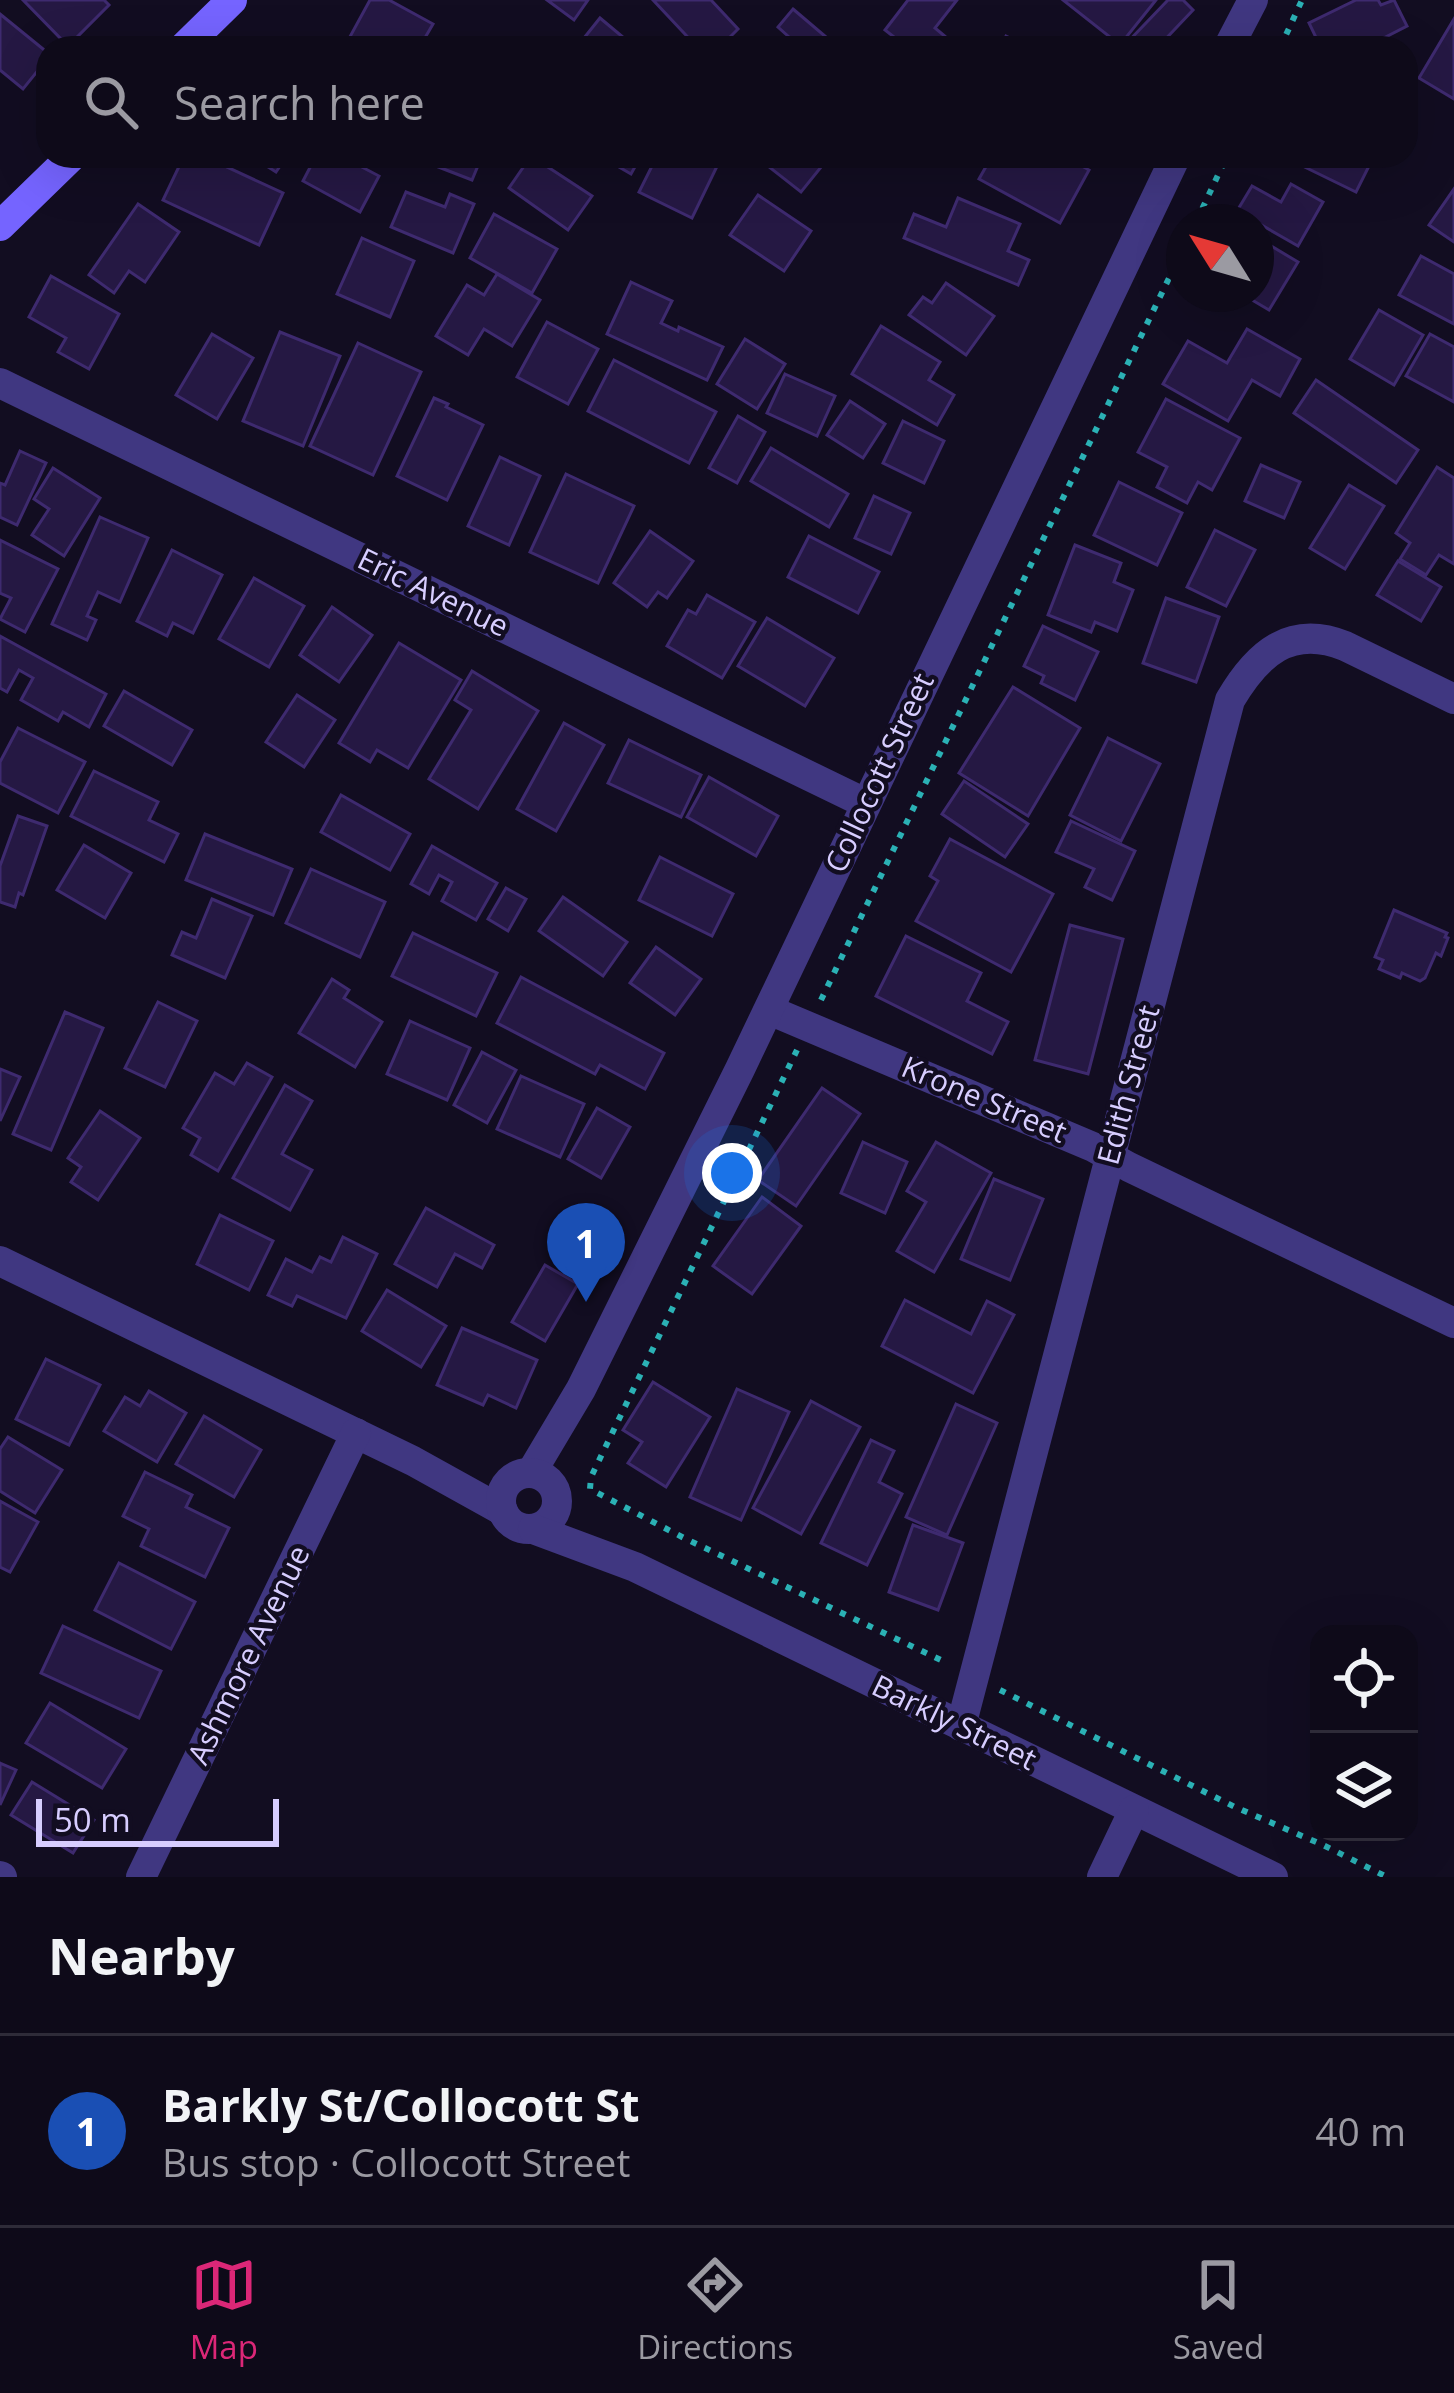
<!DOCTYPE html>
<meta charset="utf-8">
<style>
body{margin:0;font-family:"Open Sans",sans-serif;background:#171322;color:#f1f3f6}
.controls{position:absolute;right:36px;bottom:36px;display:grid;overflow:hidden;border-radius:24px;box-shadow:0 12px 48px #0002}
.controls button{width:108px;height:108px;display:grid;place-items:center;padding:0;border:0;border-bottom:3px solid #2e2b38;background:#0e0a19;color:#f1f3f6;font:60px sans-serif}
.compass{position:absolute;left:1166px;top:204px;width:108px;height:108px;border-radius:50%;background:#0e0a19;box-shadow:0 12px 48px #0002;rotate:307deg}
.scale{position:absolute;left:36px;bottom:30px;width:243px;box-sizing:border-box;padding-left:12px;border:6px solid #d7cdff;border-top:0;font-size:33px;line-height:42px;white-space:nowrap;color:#d7cdff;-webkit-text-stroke:9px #120d21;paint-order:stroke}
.you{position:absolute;left:732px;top:1173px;width:42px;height:42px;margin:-30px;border:9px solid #fff;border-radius:50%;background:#1a73e8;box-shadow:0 0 0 18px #1a73e833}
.badge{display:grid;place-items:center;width:78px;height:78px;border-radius:50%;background:#db2777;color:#fff;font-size:39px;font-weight:700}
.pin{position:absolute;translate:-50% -99px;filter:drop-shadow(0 3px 6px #0008)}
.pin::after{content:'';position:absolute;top:63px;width:42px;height:36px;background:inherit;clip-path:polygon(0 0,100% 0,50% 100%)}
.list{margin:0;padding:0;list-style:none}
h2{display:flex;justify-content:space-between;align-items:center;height:156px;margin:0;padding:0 48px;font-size:51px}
h2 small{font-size:39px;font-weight:400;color:#9b9aa2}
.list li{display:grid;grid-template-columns:78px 1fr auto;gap:36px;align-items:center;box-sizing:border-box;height:192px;padding:0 48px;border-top:3px solid #2e2b38}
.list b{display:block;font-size:45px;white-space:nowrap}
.list p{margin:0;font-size:39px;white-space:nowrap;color:#9b9aa2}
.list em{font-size:39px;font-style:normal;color:#9b9aa2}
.icon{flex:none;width:66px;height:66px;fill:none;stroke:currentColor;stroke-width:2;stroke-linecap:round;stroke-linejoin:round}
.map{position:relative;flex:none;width:1454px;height:1877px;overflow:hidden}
.search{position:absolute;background:#0e0a19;box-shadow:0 12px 48px #0002;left:36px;right:36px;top:36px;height:132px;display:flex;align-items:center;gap:30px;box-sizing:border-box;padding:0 42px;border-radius:36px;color:#9b9aa2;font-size:45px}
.sheet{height:348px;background:#0e0a19}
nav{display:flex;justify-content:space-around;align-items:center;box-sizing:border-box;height:168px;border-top:3px solid #2e2b38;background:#0e0a19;font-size:33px;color:#9b9aa2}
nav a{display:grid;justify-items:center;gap:6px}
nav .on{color:#db2777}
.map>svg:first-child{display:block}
</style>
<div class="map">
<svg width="1454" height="1877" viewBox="0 0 1454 1877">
<rect width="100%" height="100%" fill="#120d21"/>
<g fill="#251843" stroke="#3e2a6f" stroke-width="3">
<polygon points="23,0 104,0 109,5 68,46"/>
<polygon points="370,0 389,0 433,24 419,48 404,48 394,42 391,48 354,48 346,44"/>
<polygon points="547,0 588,0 574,20"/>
<polygon points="653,0 711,0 738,29 719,48 698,48"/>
<polygon points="908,0 957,0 935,28 947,38 939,48 908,48 885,30"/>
<polygon points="1063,0 1156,0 1120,45"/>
<polygon points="1168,0 1183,0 1193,10 1157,48 1122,48"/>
<polygon points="1356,0 1378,0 1381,5 1394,0 1407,26 1364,48 1321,48 1309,23"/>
<polygon points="793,9 839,48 779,48 789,37 778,27"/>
<polygon points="0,14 48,53 48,58 23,89 0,70"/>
<polygon points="600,18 636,48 576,48"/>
<polygon points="1454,19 1454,99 1419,78"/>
<polygon points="1006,36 1030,48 1000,48"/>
<polygon points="184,156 203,156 283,193 259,245 163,200"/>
<polygon points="251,156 287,156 276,172"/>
<polygon points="316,156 347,156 345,158 379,176 360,212 303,181"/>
<polygon points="410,156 482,156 472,180"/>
<polygon points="531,156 592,196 568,230 509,188"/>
<polygon points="600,156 641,156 631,174"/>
<polygon points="657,156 716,156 721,158 692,218 639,192"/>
<polygon points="762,156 830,156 801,192 759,159"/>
<polygon points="992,156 1064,156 1089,170 1060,223 979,179"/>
<polygon points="1282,156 1374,156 1356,192"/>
<polygon points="1291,184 1323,202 1298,246 1237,211 1252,186 1281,202"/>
<polygon points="1454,189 1454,242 1429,225"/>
<polygon points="406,192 445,207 450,194 474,204 453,253 391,227"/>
<polygon points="758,195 811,231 784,271 730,235"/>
<polygon points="958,198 1020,224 1008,251 1029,260 1018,285 904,238 914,214 946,227"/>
<polygon points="138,204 179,232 145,282 129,271 114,293 89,275"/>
<polygon points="494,214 557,249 532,293 470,258"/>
<polygon points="1256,237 1298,262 1269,310 1242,294 1256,294"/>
<polygon points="362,238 414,261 390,317 337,294"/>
<polygon points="1421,256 1454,274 1454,324 1399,295"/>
<polygon points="497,274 540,300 512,346 484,329 468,355 436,336 467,285 484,295"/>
<polygon points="51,276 119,314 89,369 58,352 66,338 29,317"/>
<polygon points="631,282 672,301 661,323 678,331 679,327 723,347 707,380 607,334"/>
<polygon points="946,283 994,316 966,355 909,315 923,297 932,303"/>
<polygon points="1379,310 1423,335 1394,385 1350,359"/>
<polygon points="547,322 598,349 568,404 517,377"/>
<polygon points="881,326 940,362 929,380 954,395 937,425 852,374"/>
<polygon points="1247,329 1300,359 1280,396 1252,380 1228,421 1163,384 1188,341 1227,363"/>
<polygon points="280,332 340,356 303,446 243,421"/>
<polygon points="212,334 253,358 217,419 176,395"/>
<polygon points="1430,334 1454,347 1454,402 1406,376"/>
<polygon points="745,339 785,364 757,409 717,384"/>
<polygon points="358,343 421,372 373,475 310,446"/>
<polygon points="614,360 716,412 689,463 588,411"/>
<polygon points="785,374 835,396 817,436 767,413"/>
<polygon points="1316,380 1418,450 1396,483 1294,413"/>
<polygon points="434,398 448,404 446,407 483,425 447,500 397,476"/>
<polygon points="1166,399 1240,438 1212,490 1198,482 1187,503 1157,487 1167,467 1138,452"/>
<polygon points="850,401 885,424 863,458 827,435"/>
<polygon points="738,416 765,432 737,483 709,468"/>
<polygon points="903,421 944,441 924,483 883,463"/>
<polygon points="771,448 848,494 829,527 751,481"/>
<polygon points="20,451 46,463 17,525 0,517 0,483 5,485"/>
<polygon points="500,457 540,476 509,545 468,526"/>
<polygon points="1261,465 1300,482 1284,518 1245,501"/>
<polygon points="1437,467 1454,478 1454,564 1439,555 1426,575 1400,559 1410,543 1396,533"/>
<polygon points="53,468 100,498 64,556 32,535 49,509 34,499"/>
<polygon points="566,474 634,506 598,583 530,552"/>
<polygon points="1119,482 1182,513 1157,565 1094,535"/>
<polygon points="1349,485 1384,506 1345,569 1310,548"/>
<polygon points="874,496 910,513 891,554 855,538"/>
<polygon points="100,517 148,538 120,602 98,592 87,616 96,620 87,640 52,624"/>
<polygon points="1215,530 1255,550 1226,606 1187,587"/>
<polygon points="650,531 693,561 667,598 658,592 647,607 614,583"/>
<polygon points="809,536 879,572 858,613 788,577"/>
<polygon points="0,540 58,569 25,632 0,619 11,598 0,593"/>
<polygon points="1075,545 1121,563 1114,582 1133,590 1117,631 1095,622 1091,632 1048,615"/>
<polygon points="172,550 222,575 193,633 173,623 167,636 137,621"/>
<polygon points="1398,561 1441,587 1421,621 1377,595"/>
<polygon points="254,578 304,606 269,667 219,639"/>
<polygon points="707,595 755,622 722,678 667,646 688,610 696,614"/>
<polygon points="1166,598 1219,617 1196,682 1143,663"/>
<polygon points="332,607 372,635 339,682 300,655"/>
<polygon points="767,618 834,658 805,706 738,666"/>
<polygon points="1043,626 1098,652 1075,700 1041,683 1044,676 1024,666"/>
<polygon points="0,636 106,694 89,727 63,712 58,721 21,700 33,678 19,670 7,692 0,688"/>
<polygon points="399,643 461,680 408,768 377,750 370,762 339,743"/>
<polygon points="472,671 538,711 478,809 429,779 471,710 455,700"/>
<polygon points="1013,687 1080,728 1028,816 959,773"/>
<polygon points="124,691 192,730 172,765 104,726"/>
<polygon points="297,695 335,720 304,767 266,742"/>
<polygon points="564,723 604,745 556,831 517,809"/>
<polygon points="18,728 85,762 58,813 0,783 0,762"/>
<polygon points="1108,738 1160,764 1121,841 1070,815"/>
<polygon points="629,740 701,775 681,817 608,783"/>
<polygon points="94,771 158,802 149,820 178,834 164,862 71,816"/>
<polygon points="709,777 778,816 756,856 687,817"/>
<polygon points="964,781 1028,824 1005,857 942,814"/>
<polygon points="341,795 410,834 390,870 321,832"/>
<polygon points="18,816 47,826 23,895 19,893 15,907 0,902 0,866"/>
<polygon points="1071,821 1135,851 1112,900 1085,887 1094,869 1056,852"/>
<polygon points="205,834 292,869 273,915 186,880"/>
<polygon points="950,839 1053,894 1011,972 916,921 938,881 930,876"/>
<polygon points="84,845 131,873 105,918 57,890"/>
<polygon points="432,846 497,883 476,920 442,901 452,882 439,875 429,894 411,884"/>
<polygon points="660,857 733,894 712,936 639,900"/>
<polygon points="311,869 385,902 360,957 286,923"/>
<polygon points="506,888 526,899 508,931 488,919"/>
<polygon points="563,897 627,942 603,976 539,931"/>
<polygon points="212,899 252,916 225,978 172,955 182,932 196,938"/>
<polygon points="1394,910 1447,933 1445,937 1448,938 1441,956 1436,953 1425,978 1420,981 1402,973 1400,978 1379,969 1383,960 1375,957"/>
<polygon points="1070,925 1123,939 1088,1074 1035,1060"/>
<polygon points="413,933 497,973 476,1016 392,976"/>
<polygon points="906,936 981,973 967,1001 1008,1022 992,1054 876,996"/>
<polygon points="656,947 701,979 675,1015 630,983"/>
<polygon points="521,977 664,1053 645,1089 600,1065 595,1074 497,1023"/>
<polygon points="332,979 349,990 344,998 382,1022 355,1067 299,1033"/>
<polygon points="158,1002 197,1021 165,1087 125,1068"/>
<polygon points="65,1012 103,1028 51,1150 13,1134"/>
<polygon points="410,1021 470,1048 447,1100 387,1074"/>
<polygon points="482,1052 516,1070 487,1123 454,1105"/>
<polygon points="247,1063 272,1077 218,1171 191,1155 200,1138 183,1128 215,1073 234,1084"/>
<polygon points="0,1069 20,1077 0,1121"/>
<polygon points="521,1076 584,1104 560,1157 497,1129"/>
<polygon points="285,1085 312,1101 282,1154 312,1170 290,1210 233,1178"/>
<polygon points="822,1088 860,1114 796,1206 758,1180"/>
<polygon points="597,1108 630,1127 601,1178 568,1159"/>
<polygon points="100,1111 140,1138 98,1200 71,1182 81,1167 68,1158"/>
<polygon points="863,1142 907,1162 885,1213 841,1193"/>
<polygon points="936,1142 991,1173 934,1272 897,1251 926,1202 907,1191"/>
<polygon points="994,1179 1043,1199 1010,1280 961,1259"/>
<polygon points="762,1197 801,1226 752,1294 713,1266"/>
<polygon points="426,1208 494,1245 482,1268 455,1254 437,1287 395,1264"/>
<polygon points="220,1215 273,1241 249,1290 197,1264"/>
<polygon points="343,1237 377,1254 346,1318 297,1296 292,1306 268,1295 286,1259 312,1272 320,1257 331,1262"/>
<polygon points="545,1265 578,1284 545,1341 512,1322"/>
<polygon points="387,1290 446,1326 421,1367 362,1331"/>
<polygon points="905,1300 971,1334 987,1301 1014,1315 973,1393 882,1346"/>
<polygon points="462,1328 537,1360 516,1408 488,1395 483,1405 437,1385"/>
<polygon points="46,1359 100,1385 69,1445 16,1419"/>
<polygon points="653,1382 710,1417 666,1487 628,1463 642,1442 623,1430"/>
<polygon points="737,1389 789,1412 741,1520 690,1497"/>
<polygon points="149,1391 186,1413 157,1462 104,1431 125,1397 140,1406"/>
<polygon points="811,1401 860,1427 801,1534 753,1508"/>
<polygon points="956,1404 997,1423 947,1535 906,1517"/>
<polygon points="204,1416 261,1450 234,1497 176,1464"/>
<polygon points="8,1437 62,1470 35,1513 0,1491 0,1449"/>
<polygon points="871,1440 894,1451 879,1482 902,1494 867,1565 821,1543"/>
<polygon points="145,1472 192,1495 186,1507 229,1528 205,1577 141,1546 149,1529 123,1516"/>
<polygon points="0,1501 38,1522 10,1572 0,1567"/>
<polygon points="913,1525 963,1543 938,1610 889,1592"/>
<polygon points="119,1563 195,1602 171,1649 95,1610"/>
<polygon points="63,1626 161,1671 139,1718 41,1673"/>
<polygon points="50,1703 126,1749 102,1788 26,1743"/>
<polygon points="0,1763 16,1770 0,1805"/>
<polygon points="32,1782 94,1820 73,1853 11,1815"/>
</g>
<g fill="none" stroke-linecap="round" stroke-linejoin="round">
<g stroke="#2bb1b5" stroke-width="6" stroke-dasharray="6 9" stroke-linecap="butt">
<polyline points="1280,48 1302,0"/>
<polyline points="1196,222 1227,156"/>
<polyline points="821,1000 1184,247"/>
<polyline points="797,1050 591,1477 590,1489 684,1538 945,1662"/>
<polyline points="1000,1690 1235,1807 1323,1845 1387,1877"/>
</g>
<g stroke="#403781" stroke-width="30">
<polyline points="1228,48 1253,0"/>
<polyline points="0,383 865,803"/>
<polyline points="769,1010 1093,1147 1129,1167 1454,1323"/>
<polyline points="0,1261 413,1461 503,1511"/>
<polyline points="531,1473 581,1389 740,1069 1176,156"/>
<circle cx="529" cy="1501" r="28"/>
<polyline points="533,1529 635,1567 1273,1877"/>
<path d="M961 1726 1230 700C1257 654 1290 624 1345 646L1454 699"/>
<polyline points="0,1876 2,1877"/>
<polyline points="141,1877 356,1433"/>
<polyline points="1102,1877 1134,1810"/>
</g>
<g stroke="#7564ff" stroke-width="30">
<polyline points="183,48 232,0"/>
<polyline points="0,226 72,156"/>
</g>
</g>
<g text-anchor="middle" stroke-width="9" stroke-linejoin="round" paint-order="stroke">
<g font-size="30" fill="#d7cdff" stroke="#120d21">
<text transform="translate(433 593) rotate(26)" y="10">Eric Avenue</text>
<text transform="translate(880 773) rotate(-65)" y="10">Collocott Street</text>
<text transform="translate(1129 1085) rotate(-75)" y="10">Edith Street</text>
<text transform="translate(984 1100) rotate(23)" y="10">Krone Street</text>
<text transform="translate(249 1655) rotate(-64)" y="10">Ashmore Avenue</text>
<text transform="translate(954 1723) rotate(26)" y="10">Barkly Street</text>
</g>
</g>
</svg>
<div class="controls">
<button><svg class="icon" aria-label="locate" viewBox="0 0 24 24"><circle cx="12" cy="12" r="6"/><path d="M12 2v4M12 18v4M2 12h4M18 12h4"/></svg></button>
<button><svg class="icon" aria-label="layers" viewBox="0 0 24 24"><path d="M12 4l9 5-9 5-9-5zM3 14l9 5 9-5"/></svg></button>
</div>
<svg class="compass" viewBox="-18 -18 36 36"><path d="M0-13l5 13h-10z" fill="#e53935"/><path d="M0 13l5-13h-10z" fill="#9b9aa2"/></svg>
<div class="scale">50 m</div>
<div class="you"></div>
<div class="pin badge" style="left:586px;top:1302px;background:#1a4fb4">1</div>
<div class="search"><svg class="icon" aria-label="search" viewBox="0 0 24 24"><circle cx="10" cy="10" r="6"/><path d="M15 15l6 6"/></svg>Search here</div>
</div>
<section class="sheet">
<h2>Nearby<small></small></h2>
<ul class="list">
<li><span class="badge" style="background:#1a4fb4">1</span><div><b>Barkly St/Collocott St</b><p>Bus stop · Collocott Street</p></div><em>40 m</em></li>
</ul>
</section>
<nav>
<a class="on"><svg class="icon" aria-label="map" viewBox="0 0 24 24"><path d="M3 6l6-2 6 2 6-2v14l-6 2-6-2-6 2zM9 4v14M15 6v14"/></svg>Map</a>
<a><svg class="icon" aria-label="directions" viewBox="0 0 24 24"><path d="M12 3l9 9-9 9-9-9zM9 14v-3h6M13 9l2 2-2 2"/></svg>Directions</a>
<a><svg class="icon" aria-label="saved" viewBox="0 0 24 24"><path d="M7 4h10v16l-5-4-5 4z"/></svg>Saved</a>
</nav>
